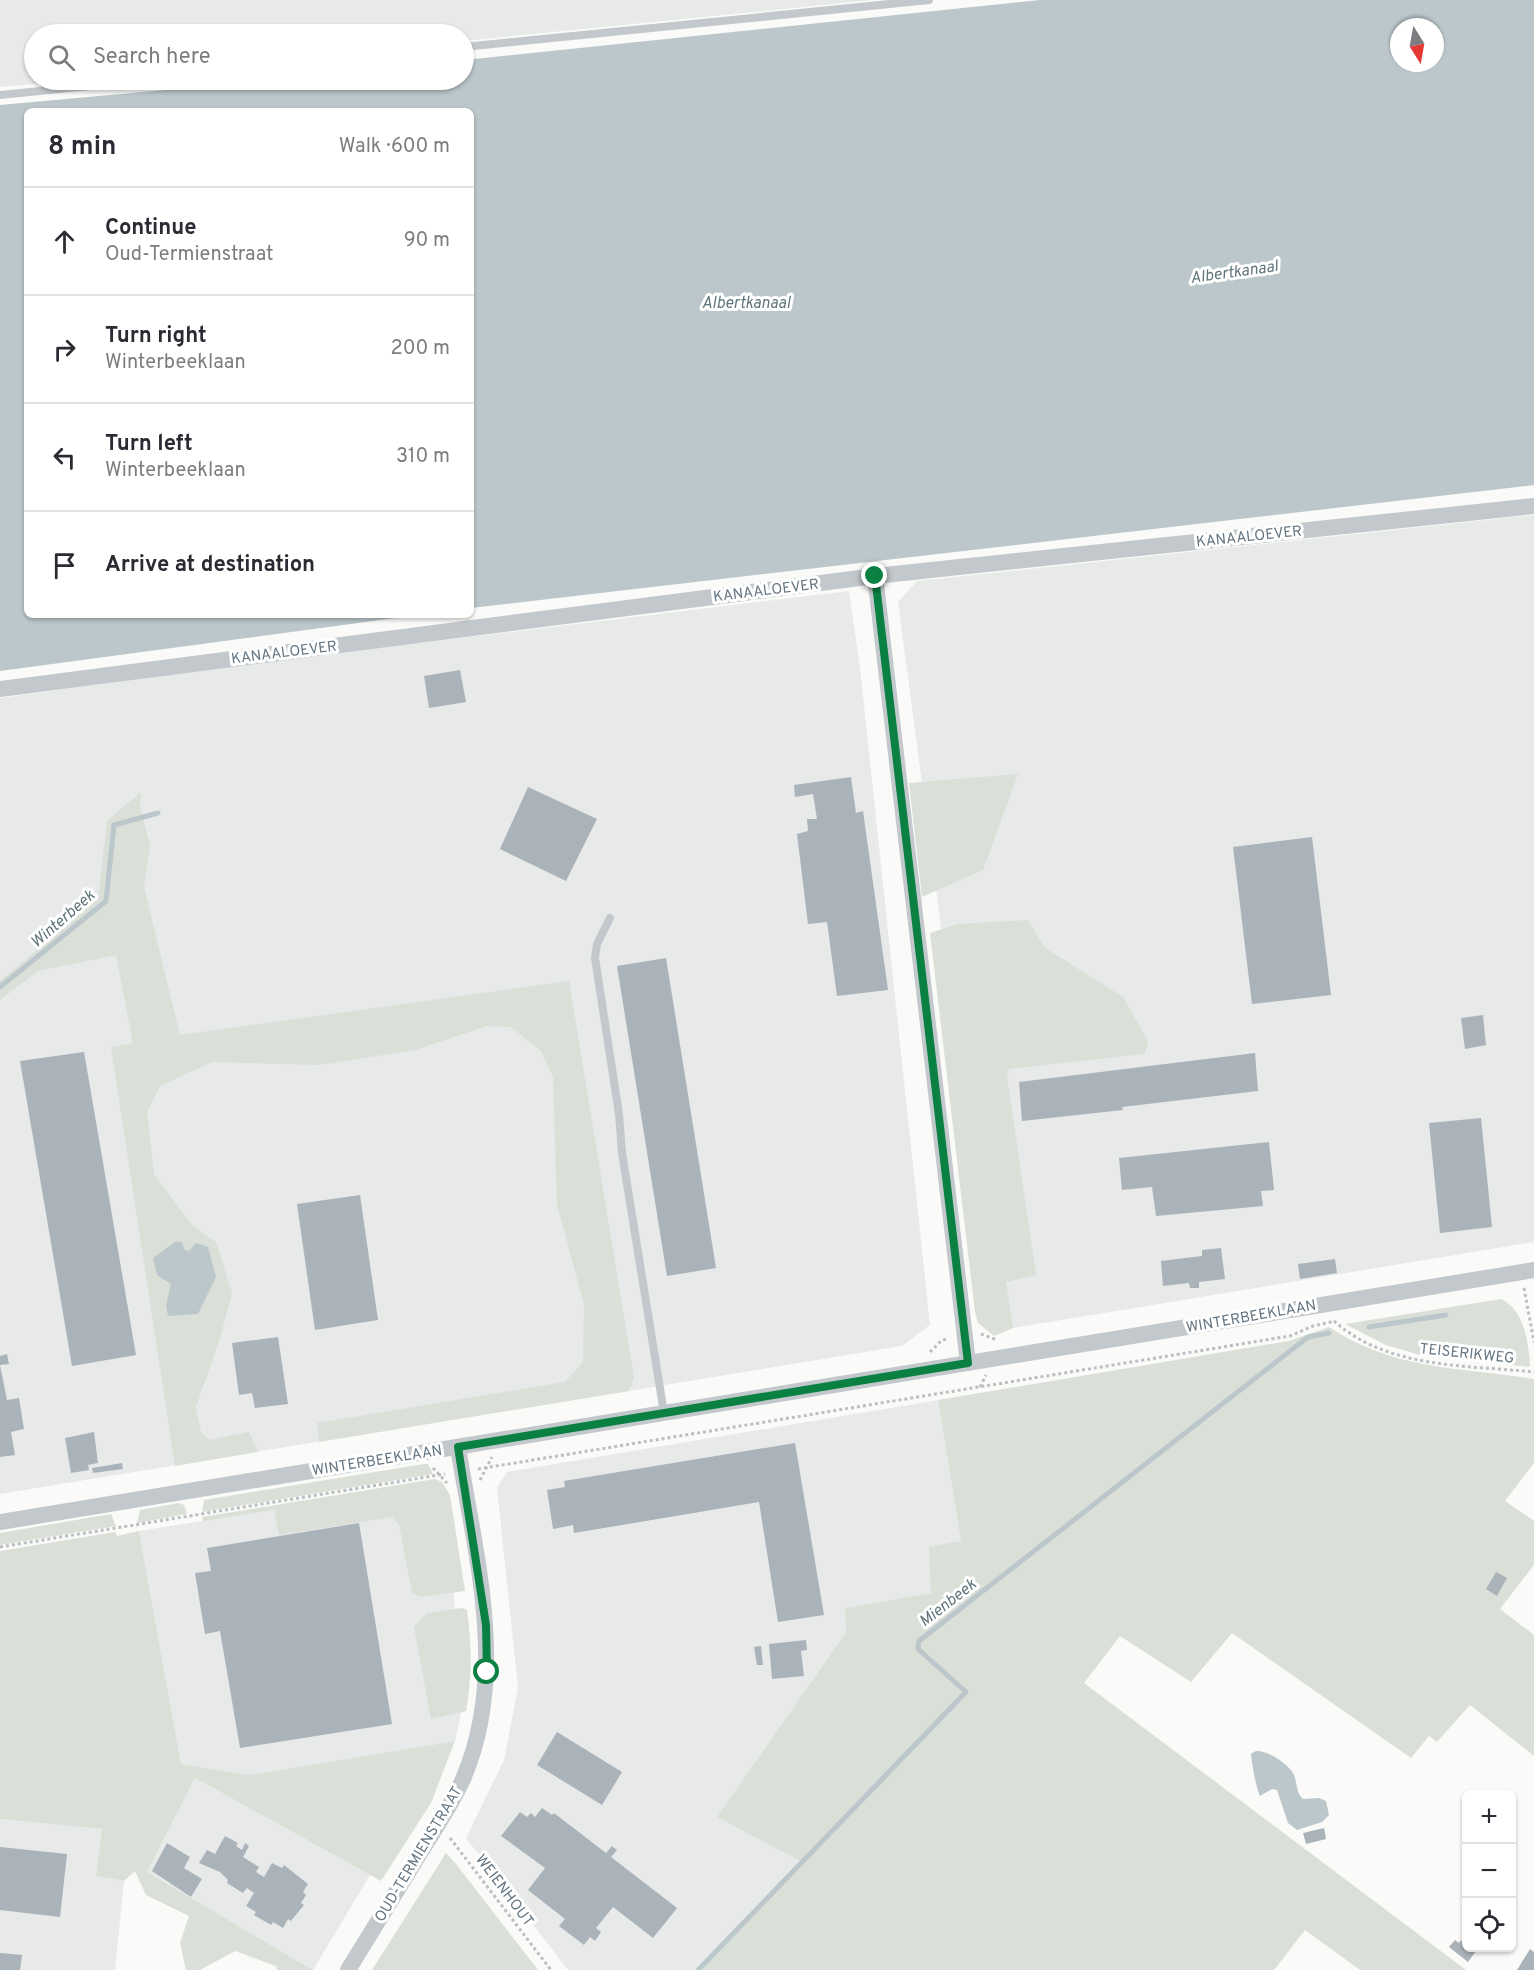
<!DOCTYPE html>
<meta charset="utf-8">
<style>
body{margin:0;font-family:Overpass,sans-serif;background:#f7f7f7;color:#2b2b33}
.controls{position:absolute;right:18px;bottom:18px;display:grid;overflow:hidden;border-radius:9px;box-shadow:0 2px 4px #0004}
.controls button{width:54px;height:54px;display:grid;place-items:center;padding:0;border:0;border-bottom:2px solid #e1e1e2;background:#fff;color:#2b2b33;font:30px sans-serif}
.compass{position:absolute;left:1390px;top:18px;width:54px;height:54px;border-radius:50%;background:#fff;box-shadow:0 2px 4px #0004;rotate:169deg}
.stop{position:absolute;width:18px;height:18px;margin:-14px;border:4px solid #0b8043;border-radius:50%;background:#fff}
.stop.end{background:#0b8043;border-color:#fff;box-shadow:0 2px 6px #0008}
.list{margin:0;padding:0;list-style:none}
h2{display:flex;justify-content:space-between;align-items:center;height:78px;margin:0;padding:0 24px;font-size:26px}
h2 small{font-size:20px;font-weight:400;color:#7c7c81}
.list li{display:grid;grid-template-columns:39px 1fr auto;gap:18px;align-items:center;box-sizing:border-box;height:108px;padding:0 24px;border-top:2px solid #e1e1e2}
.list b{display:block;font-size:22px;white-space:nowrap}
.list p{margin:0;font-size:20px;white-space:nowrap;color:#7c7c81}
.list em{font-size:20px;font-style:normal;color:#7c7c81}
.icon{flex:none;width:33px;height:33px;fill:none;stroke:currentColor;stroke-width:2;stroke-linecap:round;stroke-linejoin:round}
.map{position:relative;flex:none;width:1534px;height:1970px;overflow:hidden}
.search{position:absolute;background:#fff;box-shadow:0 2px 4px #0004;left:24px;top:24px;width:450px;height:66px;display:flex;align-items:center;gap:15px;box-sizing:border-box;padding:0 21px;border-radius:33px;color:#7c7c81;font-size:22px}
.panel{position:absolute;background:#fff;box-shadow:0 2px 4px #0004;left:24px;top:108px;width:450px;height:510px;border-radius:9px}
.map>svg:first-child{display:block}
</style>
<div class="map">
<svg width="1534" height="1970" viewBox="0 0 1534 1970">
<rect width="100%" height="100%" fill="#fafaf8"/>
<g fill="#e8e9e9">
<polygon points="0,0 874,0 464,41 464,34 34,34 34,80 79,80 0,87"/>
<polygon points="1534,515 1534,1242 1013,1328 998,1309 942,934 898,602 917,581"/>
<polygon points="849,591 860,668 930,1325 902,1346 0,1494 0,698 246,664"/>
<polygon points="938,1400 961,1541 931,1593 845,1608 846,1632 717,1817 801,1860 694,1970 568,1970 466,1838 504,1760 518,1688 497,1488 507,1472"/>
<polygon points="435,1484 450,1543 462,1709 455,1741 249,1775 181,1764 139,1531"/>
<polygon points="195,1778 370,1875 313,1970 147,1872"/>
<polygon points="0,1819 103,1829 96,1876 124,1881 115,1970 0,1970"/>
</g>
<g fill="#dadfd7" fill-rule="evenodd">
<polygon points="1018,774 983,870 922,897 909,783"/>
<path d="M141 792 140 806 150 846 144 887 180 1035 569 981 634 1378 629 1391 319 1442 317 1423 565 1382 583 1362 584 1304 557 1205 553 1077 541 1051 511 1027 487 1026 415 1050 319 1065 212 1062 160 1086 147 1112 154 1174 191 1224 216 1242 232 1293 220 1338 196 1407 201 1432 209 1440 249 1432 258 1452 175 1466 111 1047 133 1043 116 955 38 971 0 1000V981L98 899 107 821ZM184 1249 190 1251 198 1313 168 1315 166 1305Z"/>
<polygon points="1028,920 1045,948 1123,997 1148,1041 1145,1054 1009,1069 1007,1076 1036,1275 1006,1282 1013,1328 994,1336 978,1323 975,1312 930,933 958,924"/>
<path d="M1501 1299C1525 1310 1529 1345 1530 1367L1420 1355 1386 1345 1345 1324Z"/>
<path d="M1329 1327C1396 1371 1459 1367 1534 1379V1463L1505 1501 1534 1521V1565L1500 1609 1534 1635V1756L1470 1705 1437 1742 1429 1736 1411 1758 1232 1633 1191 1682 1120 1636 1084 1683 1466 1970H1360L1305 1930 1274 1970H701L804 1863 717 1817 846 1632 845 1608 931 1593 929 1547 961 1541 938 1400 1289 1341Z"/>
<polygon points="424,1464 428,1464 433,1474 202,1512 204,1500"/>
<polygon points="435,1479 442,1482 450,1495 465,1591 420,1597 412,1593 399,1525 392,1517 279,1535 274,1510 203,1521 202,1517"/>
<polygon points="179,1503 184,1505 187,1514 137,1523 140,1510"/>
<polygon points="111,1514 116,1526 0,1545 0,1533"/>
<polygon points="139,1531 181,1764 249,1775 455,1741 431,1803 381,1881 195,1778 147,1872 313,1970 277,1970 276,1966 235,1951 200,1970 186,1970 180,1943 189,1916 146,1895 135,1871 124,1881 96,1876 102,1829 0,1819 0,1551 115,1532 117,1536"/>
<path d="M462 1608 467 1610C472 1645 472 1677 466 1711L431 1719 414 1627 427 1613Z"/>
<polygon points="446,1853 456,1864 538,1970 372,1970"/>
</g>
<g fill="#bbc7cb" fill-rule="evenodd">
<path d="M1040 0H1534V485L471 608V111H27V615H418L0 671V105L276 80H464V60ZM1399 27H1435V63H1399Z"/>
<polygon points="175,1242 182,1242 184,1249 189,1251 196,1243 208,1247 216,1277 198,1314 168,1316 166,1305 171,1284 157,1275 153,1258"/>
<path d="M1256 1751C1267 1750 1287 1763 1293 1773 1298 1782 1295 1792 1303 1799L1319 1798 1326 1801 1329 1815 1322 1822 1297 1830 1288 1823 1277 1790 1272 1789 1260 1796C1256 1788 1252 1764 1251 1754Z"/>
</g>
<g fill="none" stroke-linecap="round" stroke-linejoin="round">
<g stroke="#bbc7cb" stroke-width="5">
<polyline points="0,987 106,901 114,825 158,813"/>
<polyline points="1369,1327 1446,1315"/>
<polyline points="698,1970 966,1692 918,1649 919,1641 1308,1337 1329,1333"/>
</g>
</g>
<g fill="#aab3b9">
<polygon points="460,670 466,702 429,708 424,676"/>
<polygon points="851,777 856,813 863,811 888,990 837,996 827,922 808,924 797,834 808,831 807,819 817,819 813,794 795,797 794,785"/>
<polygon points="528,787 597,819 566,881 500,849"/>
<polygon points="1312,837 1331,995 1252,1004 1233,847"/>
<polygon points="666,958 716,1268 667,1276 617,966"/>
<polygon points="1483,1015 1486,1045 1465,1049 1461,1018"/>
<polygon points="84,1052 136,1355 72,1366 20,1061"/>
<polygon points="1255,1053 1258,1091 1122,1107 1123,1110 1022,1121 1019,1082"/>
<polygon points="1481,1118 1492,1227 1440,1233 1429,1123"/>
<polygon points="1269,1142 1274,1190 1261,1191 1263,1206 1156,1216 1152,1187 1122,1190 1119,1158"/>
<polygon points="360,1195 378,1320 315,1330 297,1204"/>
<polygon points="1221,1248 1225,1279 1199,1282 1199,1288 1190,1288 1189,1283 1163,1286 1161,1261 1202,1256 1202,1250"/>
<polygon points="1335,1259 1337,1273 1300,1279 1298,1264"/>
<polygon points="278,1337 288,1404 255,1408 252,1393 239,1395 232,1343"/>
<polygon points="7,1354 9,1364 0,1365 0,1356"/>
<polygon points="0,1365 7,1400 19,1398 24,1429 11,1432 15,1455 0,1457"/>
<polygon points="94,1432 98,1463 88,1465 89,1470 71,1473 65,1438"/>
<polygon points="795,1443 824,1615 778,1622 759,1502 574,1533 573,1525 553,1529 547,1490 565,1487 564,1481"/>
<polygon points="122,1463 123,1469 93,1473 92,1468"/>
<polygon points="359,1523 392,1724 240,1748 220,1631 205,1634 195,1573 211,1571 207,1548"/>
<polygon points="1496,1572 1507,1578 1497,1596 1486,1589"/>
<polygon points="806,1640 807,1650 801,1651 804,1676 772,1679 769,1644"/>
<polygon points="761,1646 763,1665 757,1665 754,1647"/>
<polygon points="557,1732 622,1772 602,1805 537,1765"/>
<polygon points="542,1808 552,1815 554,1813 606,1853 612,1846 617,1850 611,1857 677,1908 653,1938 613,1907 596,1928 601,1932 595,1941 590,1937 584,1945 559,1926 565,1919 528,1890 545,1868 501,1836 520,1812 527,1817 531,1813 535,1817"/>
<polygon points="1324,1828 1326,1839 1306,1844 1303,1833"/>
<polygon points="225,1836 238,1843 236,1846 242,1850 245,1843 249,1846 243,1857 259,1867 256,1872 264,1877 272,1863 282,1868 284,1865 308,1884 303,1892 306,1895 301,1903 304,1905 291,1921 288,1919 283,1928 273,1922 271,1925 254,1915 256,1912 246,1906 254,1893 247,1888 243,1893 227,1883 228,1880 220,1872 199,1863 207,1850 215,1854"/>
<polygon points="167,1843 190,1857 184,1868 202,1879 191,1897 152,1871"/>
<polygon points="0,1847 67,1854 60,1917 0,1910"/>
<polygon points="1455,1940 1459,1943 1461,1940 1466,1948 1476,1951 1468,1962 1449,1947"/>
<polygon points="1530,1949 1534,1952 1534,1970 1517,1970"/>
<polygon points="0,1953 22,1955 20,1970 0,1970"/>
</g>
<g fill="none" stroke-linecap="round" stroke-linejoin="round">
<g stroke="#bbbfc2" stroke-width="3" stroke-dasharray="3 3" stroke-linecap="butt">
<polyline points="1524,1288 1534,1342"/>
<path d="M1334 1321C1388 1369 1466 1365 1534 1372"/>
<polyline points="981,1334 997,1340"/>
<polyline points="930,1352 942,1340 948,1339"/>
<polyline points="980,1387 986,1375"/>
<polyline points="433,1468 447,1483"/>
<polyline points="478,1469 1290,1336 1313,1326 1335,1321"/>
<polyline points="480,1480 492,1457"/>
<polyline points="0,1547 445,1474"/>
<polyline points="450,1838 551,1970"/>
</g>
<g stroke="#c3c8cc" stroke-width="8">
<polyline points="464,47 929,0"/>
<polyline points="0,95 149,80"/>
<polyline points="610,918 597,944 595,958 619,1114 622,1153 664,1413"/>
</g>
<g stroke="#c3c8cc" stroke-width="16">
<polyline points="875,576 968,1363"/>
<polyline points="0,689 875,576 1534,506"/>
<polyline points="0,1522 1534,1270"/>
<path d="M348 1970C371 1933 394 1895 417 1858 433 1832 451 1806 463 1779 509 1673 475 1555 458 1447"/>
</g>
</g>
<g fill="none" stroke-linecap="round" stroke-linejoin="round">
<polyline stroke="#0b8043" stroke-width="8" points="487,1672 486,1625 458,1447 968,1363 875,576"/>
</g>
<g text-anchor="middle" stroke-width="6" stroke-linejoin="round" paint-order="stroke">
<g font-size="15" fill="#657683" stroke="#fff">
<text transform="translate(1249 536) rotate(-6)" y="5">KANAALOEVER</text>
<text transform="translate(766 590) rotate(-7)" y="5">KANAALOEVER</text>
<text transform="translate(284 652) rotate(-7)" y="5">KANAALOEVER</text>
<text transform="translate(1251 1316) rotate(-10)" y="5">WINTERBEEKLAAN</text>
<text transform="translate(1467 1353) rotate(6)" y="5">TEISERIKWEG</text>
<text transform="translate(377 1460) rotate(-9)" y="5">WINTERBEEKLAAN</text>
<text transform="translate(418 1854) rotate(-59)" y="5">OUD-TERMIENSTRAAT</text>
<text transform="translate(505 1890) rotate(53)" y="5">WEIENHOUT</text>
</g>
<g font-size="16" font-style="italic" fill="#60757c" stroke="#fff">
<text transform="translate(1234 271) rotate(-8)" y="6">Albertkanaal</text>
<text x="746" y="308">Albertkanaal</text>
<text transform="translate(62 918) rotate(-41)" y="6">Winterbeek</text>
<text transform="translate(947 1602) rotate(-38)" y="6">Mienbeek</text>
</g>
</g>
</svg>
<div class="controls">
<button>+</button>
<button>−</button>
<button><svg class="icon" aria-label="locate" viewBox="0 0 24 24"><circle cx="12" cy="12" r="6"/><path d="M12 2v4M12 18v4M2 12h4M18 12h4"/></svg></button>
</div>
<svg class="compass" viewBox="-18 -18 36 36"><path d="M0-13l5 13h-10z" fill="#e53935"/><path d="M0 13l5-13h-10z" fill="#7c7c81"/></svg>
<div class="stop" style="left:487px;top:1672px"></div>
<div class="stop end" style="left:875px;top:576px"></div>
<div class="search"><svg class="icon" aria-label="search" viewBox="0 0 24 24"><circle cx="10" cy="10" r="6"/><path d="M15 15l6 6"/></svg>Search here</div>
<section class="panel">
<h2>8 min<small>Walk · 600 m</small></h2>
<ul class="list">
<li><svg class="icon" aria-label="ahead" viewBox="0 0 24 24"><path d="M12 20V5M6 11l6-6 6 6"/></svg><div><b>Continue</b><p>Oud-Termienstraat</p></div><em>90 m</em></li>
<li><svg class="icon" aria-label="right" viewBox="0 0 24 24"><path d="M7 20v-9h11M14 6l5 5-5 5"/></svg><div><b>Turn right</b><p>Winterbeeklaan</p></div><em>200 m</em></li>
<li><svg class="icon" aria-label="left" viewBox="0 0 24 24"><path d="M17 20v-9H6M10 6l-5 5 5 5"/></svg><div><b>Turn left</b><p>Winterbeeklaan</p></div><em>310 m</em></li>
<li><svg class="icon" aria-label="arrive" viewBox="0 0 24 24"><path d="M6 21V4h12l-3 4 3 4H6"/></svg><div><b>Arrive at destination</b></div></li>
</ul>
</section>
</div>
